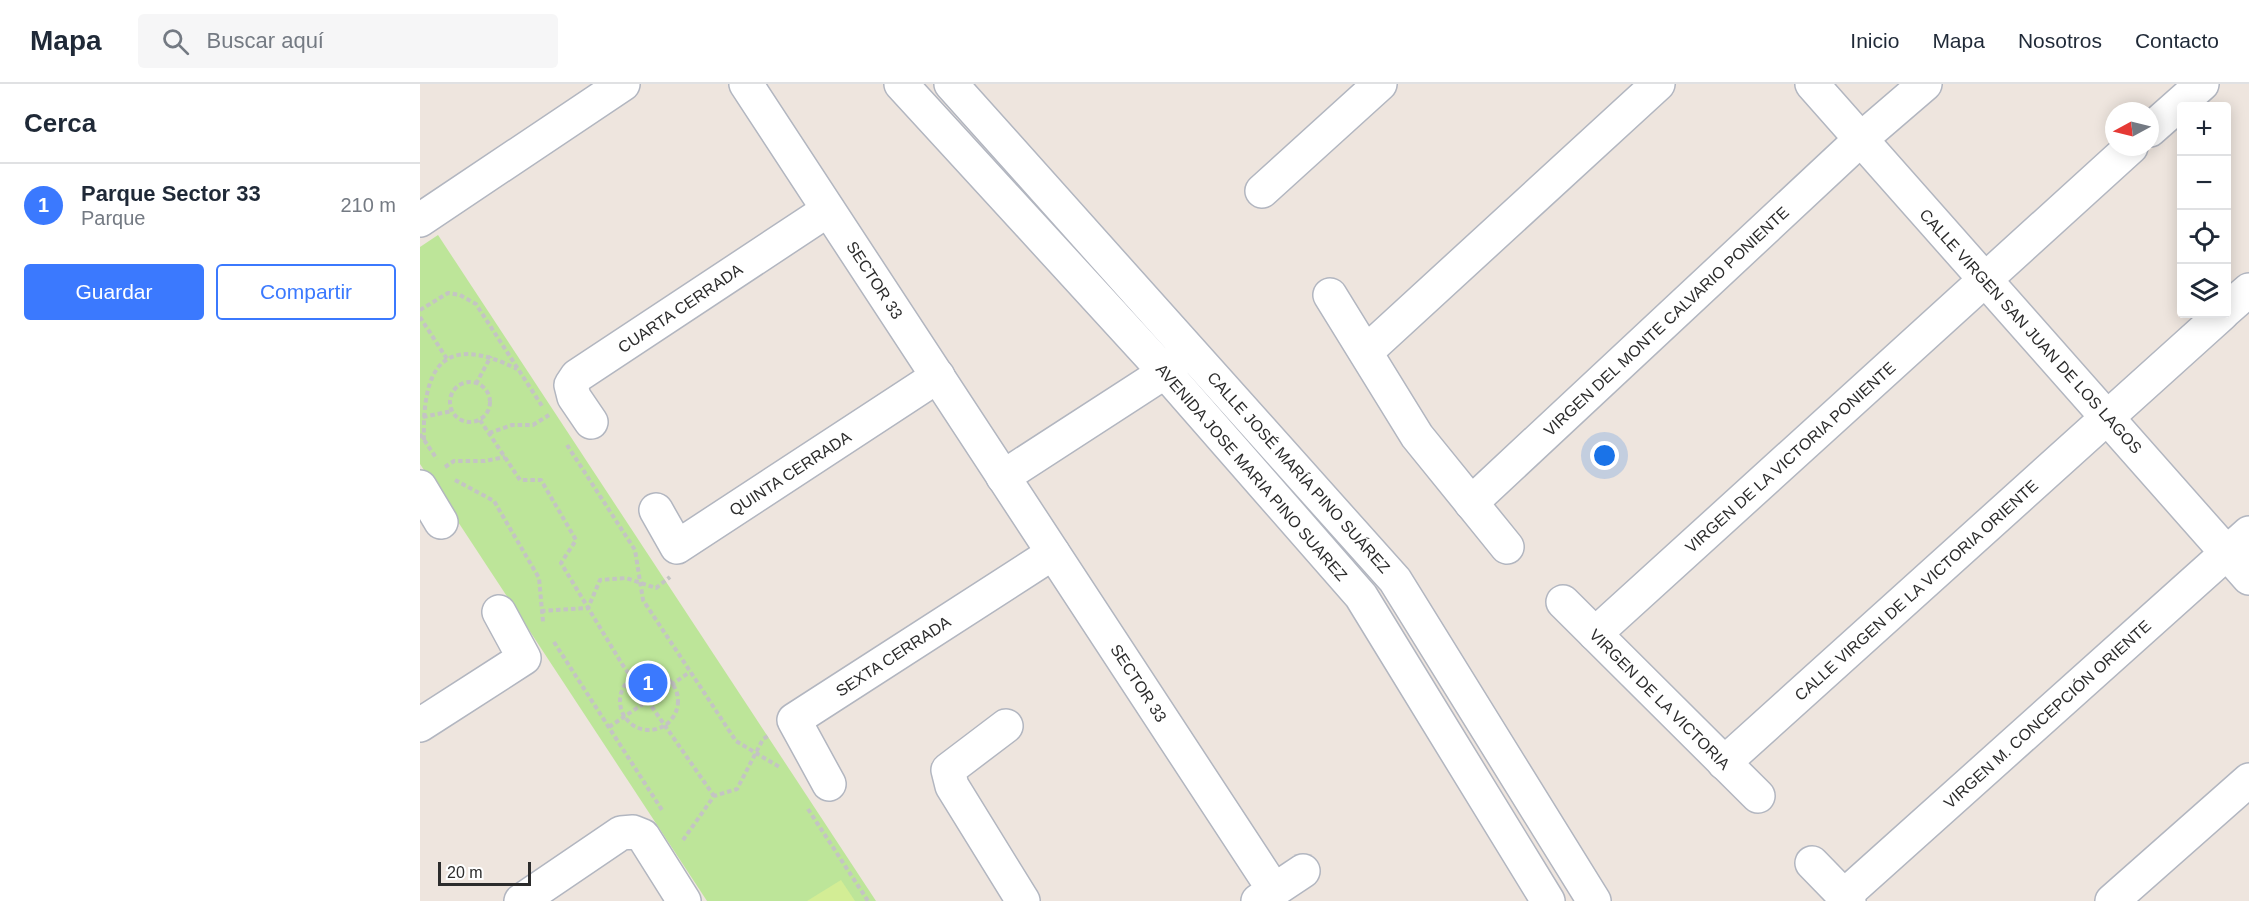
<!DOCTYPE html>
<html lang="es">
<meta charset="utf-8">
<style>
body{margin:0;font-family:Helvetica,sans-serif;background:#f6f6f7;color:#1f2937}
.controls{position:absolute;right:18px;top:18px;display:grid;overflow:hidden;border-radius:6px;box-shadow:0 3px 15px #0003}
.controls button{width:54px;height:54px;display:grid;place-items:center;padding:0;border:0;border-bottom:2px solid #e0e1e3;background:#fff;color:#1f2937;font:30px sans-serif}
.compass{position:absolute;left:1685px;top:18px;width:54px;height:54px;border-radius:50%;background:#fff;box-shadow:0 3px 15px #0003;rotate:263deg}
.scale{position:absolute;left:18px;bottom:15px;width:93px;box-sizing:border-box;padding-left:6px;border:3px solid #2c2c2c;border-top:0;font-size:16px;line-height:21px;white-space:nowrap;color:#2c2c2c;-webkit-text-stroke:4px #fff;paint-order:stroke}
.you{position:absolute;left:1185px;top:372px;width:21px;height:21px;margin:-15px;border:4px solid #fff;border-radius:50%;background:#1a73e8;box-shadow:0 0 0 9px #1a73e833}
.badge{display:grid;place-items:center;width:39px;height:39px;border-radius:50%;background:#3b79fe;color:#fff;font-size:20px;font-weight:700}
.pin{position:absolute;translate:-50% -50%;border:3px solid #fff;box-shadow:0 2px 6px #0006}
.list{margin:0;padding:0;list-style:none}
h2{display:flex;justify-content:space-between;align-items:center;height:78px;margin:0;padding:0 24px;font-size:26px}
h2 small{font-size:20px;font-weight:400;color:#747a83}
.list li{display:grid;grid-template-columns:39px 1fr auto;gap:18px;align-items:center;box-sizing:border-box;height:84px;padding:0 24px;border-top:2px solid #e0e1e3}
.list b{display:block;font-size:22px;white-space:nowrap}
.list p{margin:0;font-size:20px;white-space:nowrap;color:#747a83}
.list em{font-size:20px;font-style:normal;color:#747a83}
.actions{display:flex;gap:12px;padding:18px 24px}
.actions a{flex:1;padding:14px 0;border:2px solid #3b79fe;border-radius:6px;text-align:center;font-size:21px;color:#3b79fe}
.actions .main{background:#3b79fe;color:#fff}
.icon{flex:none;width:33px;height:33px;fill:none;stroke:currentColor;stroke-width:2;stroke-linecap:round;stroke-linejoin:round}
.map{position:relative;flex:none;width:1829px;height:817px;overflow:hidden}
header{display:flex;align-items:center;gap:36px;box-sizing:border-box;height:84px;padding:0 30px;background:#fff;border-bottom:2px solid #e0e1e3}
header strong{font-size:28px}
nav{display:flex;gap:33px;margin-inline-start:auto;font-size:21px}
.search{width:420px;height:54px;background:#f6f6f7;display:flex;align-items:center;gap:15px;box-sizing:border-box;padding:0 21px;border-radius:6px;color:#747a83;font-size:22px}
main{display:flex}
aside{flex:1;background:#fff}
.map>svg:first-child{display:block}
</style>
<header>
<strong>Mapa</strong>
<div class="search"><svg class="icon" aria-label="search" viewBox="0 0 24 24"><circle cx="10" cy="10" r="6"/><path d="M15 15l6 6"/></svg>Buscar aquí</div>
<nav><a>Inicio</a><a>Mapa</a><a>Nosotros</a><a>Contacto</a></nav>
</header>
<main>
<aside>
<h2>Cerca<small></small></h2>
<ul class="list">
<li><span class="badge">1</span><div><b>Parque Sector 33</b><p>Parque</p></div><em>210 m</em></li>
</ul>
<div class="actions"><a class="main">Guardar</a><a>Compartir</a></div>
</aside>
<div class="map">
<svg width="1829" height="817" viewBox="0 0 1829 817">
<rect width="100%" height="100%" fill="#eee5de"/>
<polygon fill="#bde599" points="18,151 456,817 287,817 0,380 0,163"/>
<polygon fill="#d3ed95" points="421,796 435,817 387,817"/>
<g fill="none" stroke-linecap="round" stroke-linejoin="round">
<defs>
<g id="minor">
<polyline points="326,0 854,806"/>
<polyline points="1392,0 1829,494"/>
<polyline points="1730,46 1782,0"/>
<polyline points="842,107 960,0"/>
<polyline points="0,136 203,0"/>
<polyline points="910,211 997,352 1087,463"/>
<polyline points="1806,226 1829,206"/>
<polyline points="947,267 1238,0"/>
<polyline points="171,338 154,313 151,301 157,292 408,126"/>
<polyline points="583,393 745,288 764,269"/>
<polyline points="0,403 21,438"/>
<polyline points="1051,419 1441,55 1505,0"/>
<polyline points="236,426 257,463 518,292"/>
<polyline points="1143,518 1338,712"/>
<polyline points="1175,550 1711,63"/>
<polyline points="0,641 104,574 79,528"/>
<polyline points="586,642 528,686 532,702 603,817"/>
<polyline points="1304,679 1802,230"/>
<polyline points="409,700 374,636 633,469"/>
<polyline points="1392,779 1429,817"/>
<polyline points="1424,812 1829,449"/>
<polyline points="101,817 201,749 213,748 223,752 264,817"/>
<polyline points="838,817 883,787"/>
<polyline points="1692,817 1829,696"/>
</g>
<g id="tertiary">
<polyline points="481,0 745,288 941,512 1128,817"/>
<polyline points="531,0 975,496 1174,817"/>
</g>
</defs>
<use href="#minor" stroke="#b2b6c0" stroke-width="36"/>
<use href="#tertiary" stroke="#b2b6c0" stroke-width="36"/>
<g stroke="#c4c4c4" stroke-width="4" stroke-dasharray="4.5 3" stroke-linecap="butt">
<polyline points="0,226 28,209 40,211 56,220 122,322"/>
<polyline points="0,233 27,275"/>
<circle cx="50" cy="318" r="20"/>
<polyline points="56,300 71,272"/>
<polyline points="3,333 32,327"/>
<polyline points="60,336 100,396 121,396 156,456 141,479 202,580 294,712"/>
<polyline points="69,349 92,341 113,341 129,331"/>
<polyline points="0,350 17,375"/>
<path d="M4 356C2 283 23 248 97 285"/>
<polyline points="147,361 215,466 223,516 316,657 361,684"/>
<polyline points="25,383 34,377 65,377 85,373"/>
<polyline points="35,396 74,417 119,494 123,538"/>
<polyline points="121,527 168,524 180,496 206,494 236,504 250,493"/>
<polyline points="134,558 242,726"/>
<circle cx="229" cy="617" r="29"/>
<polyline points="189,643 270,588"/>
<polyline points="388,725 448,817"/>
<polyline points="263,756 294,712 317,705 343,655 348,652"/>
</g>
<use href="#minor" stroke="#fff" stroke-width="33"/>
<use href="#tertiary" stroke="#fff" stroke-width="33"/>
</g>
<g text-anchor="middle" stroke-width="4.5" stroke-linejoin="round" paint-order="stroke">
<g font-size="16" fill="#2c2c2c" stroke="#fff">
<text transform="translate(455 196) rotate(57)" y="6">SECTOR 33</text>
<text transform="translate(260 224) rotate(-34)" y="6">CUARTA CERRADA</text>
<text transform="translate(1246 237) rotate(-43)" y="6">VIRGEN DEL MONTE CALVARIO PONIENTE</text>
<text transform="translate(1611 247) rotate(48)" y="6">CALLE VIRGEN SAN JUAN DE LOS LAGOS</text>
<text transform="translate(1370 373) rotate(-42)" y="6">VIRGEN DE LA VICTORIA PONIENTE</text>
<text transform="translate(832 388) rotate(49)" y="6">AVENIDA JOSE MARIA PINO SUAREZ</text>
<text transform="translate(879 388) rotate(48)" y="6">CALLE JOSÉ MARÍA PINO SUÁREZ</text>
<text transform="translate(370 389) rotate(-33)" y="6">QUINTA CERRADA</text>
<text transform="translate(1496 506) rotate(-42)" y="6">CALLE VIRGEN DE LA VICTORIA ORIENTE</text>
<text transform="translate(473 572) rotate(-33)" y="6">SEXTA CERRADA</text>
<text transform="translate(719 599) rotate(57)" y="6">SECTOR 33</text>
<text transform="translate(1240 615) rotate(45)" y="6">VIRGEN DE LA VICTORIA</text>
<text transform="translate(1627 630) rotate(-42)" y="6">VIRGEN M. CONCEPCIÓN ORIENTE</text>
</g>
</g>
</svg>
<div class="controls">
<button>+</button>
<button>−</button>
<button><svg class="icon" aria-label="locate" viewBox="0 0 24 24"><circle cx="12" cy="12" r="6"/><path d="M12 2v4M12 18v4M2 12h4M18 12h4"/></svg></button>
<button><svg class="icon" aria-label="layers" viewBox="0 0 24 24"><path d="M12 4l9 5-9 5-9-5zM3 14l9 5 9-5"/></svg></button>
</div>
<svg class="compass" viewBox="-18 -18 36 36"><path d="M0-13l5 13h-10z" fill="#e53935"/><path d="M0 13l5-13h-10z" fill="#747a83"/></svg>
<div class="scale">20 m</div>
<div class="you"></div>
<div class="pin badge" style="left:228px;top:599px">1</div>
</div>
</main>
